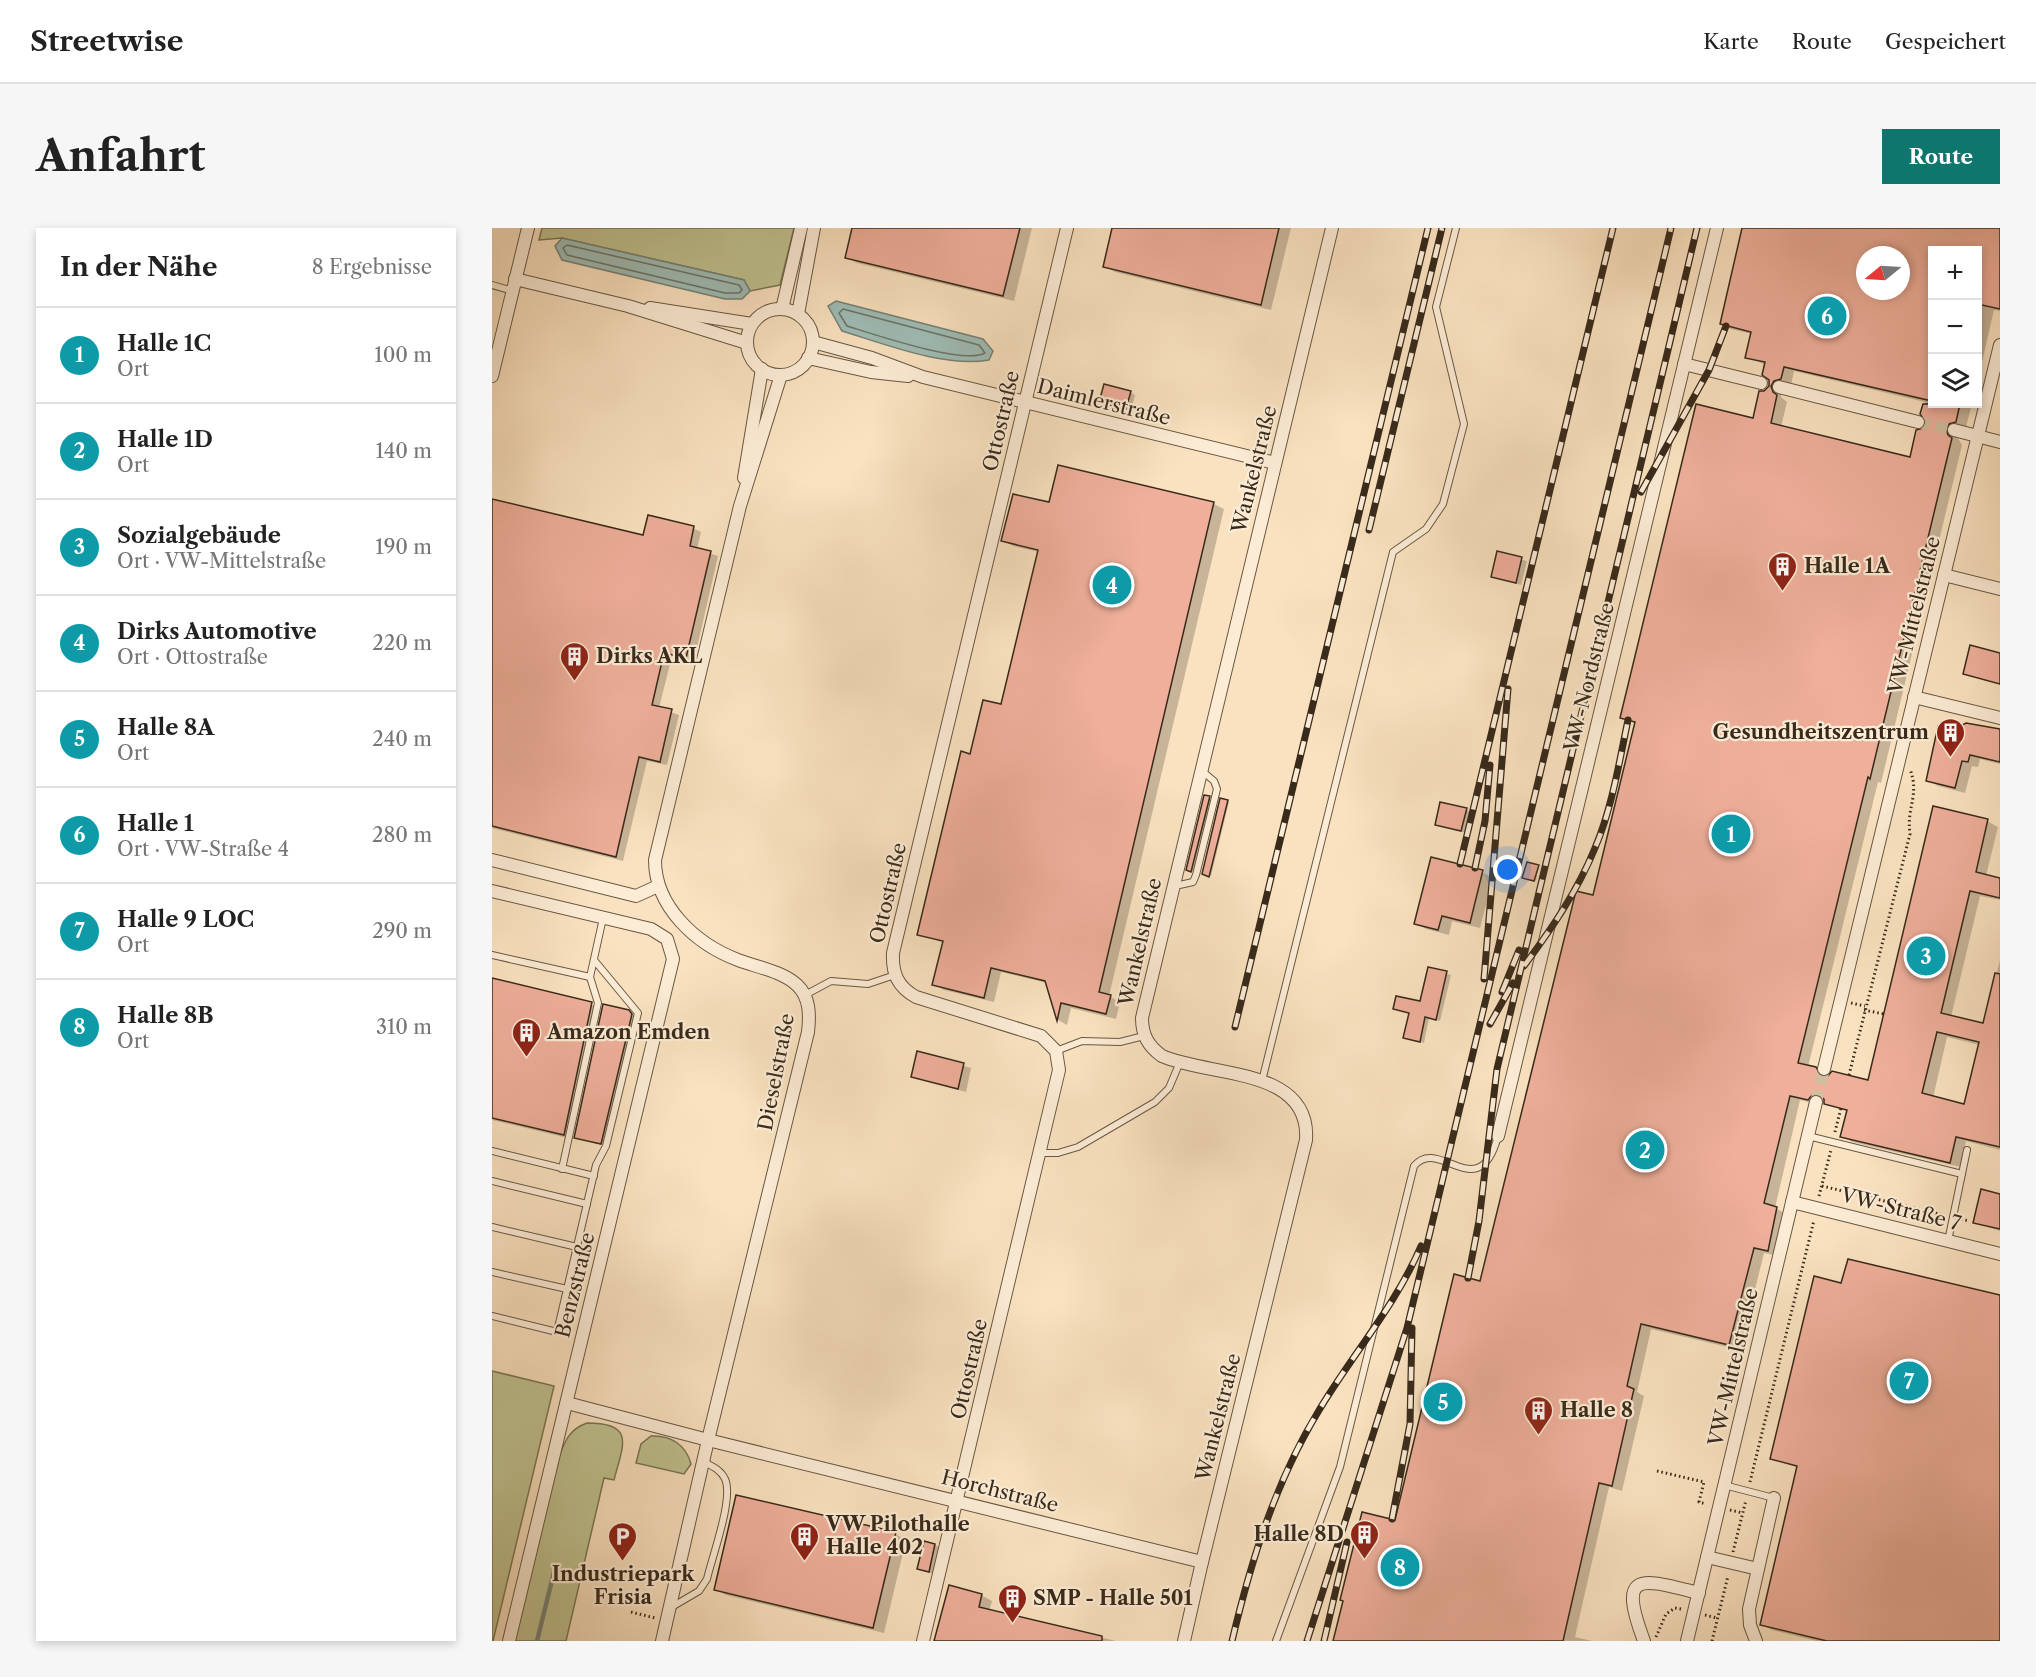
<!DOCTYPE html>
<html lang="de">
<meta charset="utf-8">
<style>
body{margin:0;font-family:"Libre Caslon Text",serif;background:#f6f6f6;color:#222}
.controls{position:absolute;right:18px;top:18px;display:grid;overflow:hidden;border-radius:0px;box-shadow:0 3px 9px #0003}
.controls button{width:54px;height:54px;display:grid;place-items:center;padding:0;border:0;border-bottom:2px solid #e0e0e0;background:#fff;color:#222;font:30px sans-serif}
.compass{position:absolute;left:1364px;top:18px;width:54px;height:54px;border-radius:50%;background:#fff;box-shadow:0 3px 9px #0003;rotate:252deg}
.you{position:absolute;left:1016px;top:642px;width:21px;height:21px;margin:-15px;border:4px solid #fff;border-radius:50%;background:#1a73e8;box-shadow:0 0 0 9px #1a73e833}
.badge{display:grid;place-items:center;width:39px;height:39px;border-radius:50%;background:#0f766e;color:#fff;font-size:20px;font-weight:700}
.pin{position:absolute;translate:-50% -50%;border:3px solid #fff;box-shadow:0 2px 6px #0006}
.list{margin:0;padding:0;list-style:none}
h2{display:flex;justify-content:space-between;align-items:center;height:78px;margin:0;padding:0 24px;font-size:26px}
h2 small{font-size:20px;font-weight:400;color:#767676}
.list li{display:grid;grid-template-columns:39px 1fr auto;gap:18px;align-items:center;box-sizing:border-box;height:96px;padding:0 24px;border-top:2px solid #e0e0e0}
.list b{display:block;font-size:22px;white-space:nowrap}
.list p{margin:0;font-size:20px;white-space:nowrap;color:#767676}
.list em{font-size:20px;font-style:normal;color:#767676}
.icon{flex:none;width:33px;height:33px;fill:none;stroke:currentColor;stroke-width:2;stroke-linecap:round;stroke-linejoin:round}
.map{position:relative;flex:none;width:1508px;height:1413px;overflow:hidden;border-radius:0px}
header{display:flex;align-items:center;gap:36px;box-sizing:border-box;height:84px;padding:0 30px;background:#fff;border-bottom:2px solid #e0e0e0}
header strong{font-size:28px}
nav{display:flex;gap:33px;margin-inline-start:auto;font-size:21px}
.intro{display:flex;align-items:center;justify-content:space-between;box-sizing:border-box;height:144px;padding:0 36px}
h1{margin:0;font-size:42px}
.button{padding:15px 27px;border-radius:0px;background:#0f766e;color:#fff;font-size:21px;font-weight:700}
main{display:flex;gap:36px;padding:0 36px}
aside{flex:1;background:#fff;border-radius:0px;box-shadow:0 3px 9px #0003}
.map>svg:first-child{display:block}
</style>
<header>
<strong>Streetwise</strong>
<nav><a>Karte</a><a>Route</a><a>Gespeichert</a></nav>
</header>
<div class="intro"><h1>Anfahrt</h1><a class="button">Route</a></div>
<main>
<aside>
<h2>In der Nähe<small>8 Ergebnisse</small></h2>
<ul class="list">
<li><span class="badge" style="background:#0f9aa8">1</span><div><b>Halle 1C</b><p>Ort</p></div><em>100 m</em></li>
<li><span class="badge" style="background:#0f9aa8">2</span><div><b>Halle 1D</b><p>Ort</p></div><em>140 m</em></li>
<li><span class="badge" style="background:#0f9aa8">3</span><div><b>Sozialgebäude</b><p>Ort · VW-Mittelstraße</p></div><em>190 m</em></li>
<li><span class="badge" style="background:#0f9aa8">4</span><div><b>Dirks Automotive</b><p>Ort · Ottostraße</p></div><em>220 m</em></li>
<li><span class="badge" style="background:#0f9aa8">5</span><div><b>Halle 8A</b><p>Ort</p></div><em>240 m</em></li>
<li><span class="badge" style="background:#0f9aa8">6</span><div><b>Halle 1</b><p>Ort · VW-Straße 4</p></div><em>280 m</em></li>
<li><span class="badge" style="background:#0f9aa8">7</span><div><b>Halle 9 LOC</b><p>Ort</p></div><em>290 m</em></li>
<li><span class="badge" style="background:#0f9aa8">8</span><div><b>Halle 8B</b><p>Ort</p></div><em>310 m</em></li>
</ul>
</aside>
<div class="map">
<svg width="1508" height="1413" viewBox="0 0 1508 1413">
<rect width="100%" height="100%" fill="#fae2c0"/>
<filter id="stains"><feTurbulence type="fractalNoise" baseFrequency=".00333" numOctaves="4"/><feColorMatrix values="0 0 0 0 .2 0 0 0 0 .09 0 0 0 0 .02 0 0 0 .5 -.17"/></filter>
<radialGradient id="worn" r=".72"><stop offset=".6" stop-color="#630" stop-opacity="0"/><stop offset="1" stop-color="#630" stop-opacity=".3"/></radialGradient>
<g fill="#c0c391" stroke="#7c7656" stroke-width="1.5">
<polygon points="50,0 302,0 288,57 258,63 252,52 70,10 47,12"/>
<polygon points="0,1143 62,1158 1,1413 0,1413"/>
<path d="M95 1195C144 1195 131 1217 122 1252L112 1250 74 1413H23L67 1229C73 1212 78 1201 95 1195Z"/>
<path d="M159 1208C179 1207 194 1217 199 1236L192 1246 144 1235 149 1216Z"/>
</g>
<g fill="#9fbdb6" stroke="#768278" stroke-width="1.5">
<polygon points="70,10 252,52 258,63 250,71 233,71 70,32 63,18"/>
<path d="M344 73 491 111 501 123 497 132C453 140 393 116 350 103L336 78Z"/>
</g>
<g fill="#0003" fill-rule="evenodd">
<polygon points="361,0 540,0 522,73 365,35 354,29"/>
<polygon points="622,0 799,0 779,82 623,44 613,38"/>
<path d="M1252 0H1508V83L1502 82 1486 151V22H1440V176H1480L1474 199 1464 207 1470 217 1389 555 1386 554 1316 839 1334 848 1340 845 1377 854 1495 593 1506 599 1494 648 1508 651V672L1488 668 1459 789 1492 797 1508 732V922L1474 913 1469 939 1360 914 1350 908 1356 884 1333 875V870L1327 877 1308 872 1283 980 1295 986 1286 1028 1272 1025 1248 1122 1159 1101 1145 1164 1152 1168 1130 1263 1117 1259 1083 1409 1100 1413H841L871 1286 905 1294 990 1055 1102 669 1144 496 1130 489 1273 164 1278 158 1274 137 1255 129 1260 106 1239 101 1229 95ZM1373 27H1409V63H1373ZM1302 143 1433 174 1430 186 1436 195 1419 231 1289 199 1295 174 1289 169V162L1299 157ZM1455 809 1488 817 1473 877 1441 870Z"/>
<polygon points="638,164 643,167 639,183 609,174"/>
<polygon points="567,239 722,276 732,281 617,768 628,774 624,791 579,780 575,797 566,792 555,755 509,744 502,774 452,762 442,756 452,715 427,706 479,527 510,478 547,324 521,318 511,312 558,276"/>
<polygon points="0,273 152,308 201,300 209,304 205,321 226,328 202,433 180,428 167,480 187,487 175,537 155,533 131,633 0,600"/>
<polygon points="1006,325 1035,333 1029,357 1001,349"/>
<polygon points="1508,426 1508,457 1472,446"/>
<polygon points="1508,503 1508,536 1488,531 1486,539 1480,538 1473,565 1446,558 1436,552 1461,504"/>
<polygon points="717,569 719,570 701,644 698,643"/>
<polygon points="736,573 737,574 719,648 713,647"/>
<polygon points="974,582 979,584 974,605 945,597"/>
<polygon points="1046,638 1044,653 1033,650"/>
<polygon points="990,644 1001,650 988,700 960,693 957,707 934,701 924,695"/>
<polygon points="937,740 959,747 948,793 937,790 932,815 913,809 918,786 903,781 929,775"/>
<polygon points="0,752 100,777 108,781 80,911 0,892"/>
<polygon points="139,785 142,788 111,916 86,910"/>
<polygon points="426,825 479,840 474,864 420,849"/>
<polygon points="1508,967 1508,1003 1483,995"/>
<polygon points="1350,1057 1508,1413 1325,1413 1280,1402 1269,1396 1306,1240 1280,1230"/>
<polygon points="403,1306 414,1312 392,1405 234,1367 223,1361"/>
<polygon points="443,1317 450,1321 444,1347 427,1341"/>
<polygon points="489,1367 500,1373 497,1383 624,1413 444,1413"/>
</g>
<g fill="none" stroke-linecap="round" stroke-linejoin="round">
<g stroke="#6c7468" stroke-width="1.5">
<polygon points="75,17 247,57 250,62 247,65 233,65 75,27 71,20"/>
<path d="M351 81 487 117 493 125C472 137 381 106 355 98L347 85Z"/>
</g>
<polyline stroke="#768278" stroke-width="4.5" points="45,1413 63,1340"/>
</g>
<g fill="#efaf9b" stroke="#382a1b" stroke-width="1.5" fill-rule="evenodd">
<polygon points="360,0 528,0 511,68 353,30"/>
<polygon points="620,0 787,0 769,77 611,39"/>
<path d="M1250 0H1508V81L1485 76V22H1440V173L1292 139 1289 151 1282 153 1279 158 1281 164 1285 167 1279 195 1418 229 1424 202 1431 200 1434 195 1428 186 1431 176H1468L1464 194 1457 196 1454 201 1456 207 1460 210 1378 551 1376 549 1306 835 1324 839 1330 849H1335L1340 843 1376 852 1441 578 1496 591 1484 644 1508 650V670L1478 663 1449 785 1491 795 1503 745 1508 746V919L1464 909 1458 935 1348 909 1355 882 1332 876V871L1326 866H1321L1316 872 1298 868 1272 975 1285 979 1276 1023 1262 1020 1237 1117 1149 1096 1135 1158 1142 1161 1120 1258 1107 1255 1071 1413H841L851 1373 848 1372 870 1284 903 1292 962 1046 988 1053 1084 663 1101 667 1143 494 1128 490 1204 176 1261 190 1267 163H1272L1277 158V152L1270 147 1273 134 1253 130 1259 104 1228 96ZM1373 27H1409V63H1373ZM1445 804 1487 814 1472 876 1430 865Z"/>
<polygon points="612,156 639,163 634,181 607,174"/>
<polygon points="566,237 722,274 607,764 619,767 614,786 569,775 565,793 553,753 499,740 492,770 440,757 451,713 425,707 469,523 478,526 491,472 509,476 546,322 509,313 521,266 557,274"/>
<polygon points="0,271 151,307 156,287 202,298 198,318 219,323 194,430 172,425 160,477 180,481 168,534 147,529 124,629 0,598"/>
<polygon points="1005,323 1030,329 1024,355 999,349"/>
<polygon points="1478,417 1508,425 1508,456 1471,446"/>
<polygon points="1474,495 1508,501 1508,534 1478,527 1476,534 1470,533 1463,560 1434,553 1446,498 1461,502"/>
<polygon points="712,567 718,568 699,644 694,642"/>
<polygon points="728,570 736,572 717,649 710,646"/>
<polygon points="948,574 975,580 969,603 943,597"/>
<polygon points="939,629 991,642 978,695 950,688 946,702 922,696"/>
<polygon points="1035,634 1047,637 1042,653 1030,650"/>
<polygon points="936,739 955,743 944,792 933,789 928,814 911,810 917,785 901,781 904,768 928,773"/>
<polygon points="0,750 100,774 72,907 0,890"/>
<polygon points="111,776 137,782 140,786 109,916 82,910"/>
<polygon points="425,823 472,835 466,861 419,849"/>
<polygon points="1489,961 1508,966 1508,1001 1481,995"/>
<polygon points="1356,1031 1508,1067 1508,1413 1335,1413 1268,1397 1305,1238 1278,1231 1322,1048 1349,1055"/>
<polygon points="244,1267 404,1304 381,1400 222,1362"/>
<polygon points="432,1313 443,1316 437,1344 425,1341"/>
<polygon points="457,1357 490,1366 487,1379 610,1408 610,1413 442,1413"/>
</g>
<g fill="none" stroke-linecap="round" stroke-linejoin="round">
<g stroke="#d3bd9f" stroke-width="12" stroke-dasharray="12 6" stroke-linecap="butt">
<polyline points="1426,194 1462,202"/>
<polyline points="1324,874 1332,841"/>
</g>
<defs>
<g id="service">
<polyline points="0,57 21,63"/>
<polyline points="683,658 701,654 704,647 725,561 722,553 710,543"/>
<polyline points="0,727 98,749 111,690"/>
<polyline points="313,767 339,753 376,756 403,747"/>
<polyline points="564,823 590,813 628,814 652,808"/>
<polyline points="770,853 901,324 934,301 951,276 972,196 944,79 964,0"/>
<polyline points="1316,908 1470,946"/>
<polyline points="0,923 102,948"/>
<polyline points="548,925 566,925 586,919 663,874 677,860 688,834"/>
<polyline points="70,941 106,775 98,749"/>
<polyline points="0,953 95,976"/>
<polyline points="0,999 85,1019"/>
<polyline points="1456,1013 1475,922"/>
<polyline points="0,1044 75,1061"/>
<polyline points="0,1088 65,1104 104,937 114,918 146,785 102,732"/>
<polyline points="1232,1257 1282,1270"/>
<path d="M178 1380 207 1363 215 1351C220 1329 242 1270 233 1251 229 1242 220 1238 212 1234"/>
<path d="M784 1413 848 1239 922 938C947 907 987 980 1006 908"/>
</g>
<g id="minor">
<polyline points="23,51 136,78 255,115"/>
<polyline points="158,80 260,96"/>
<polyline points="290,81 309,0"/>
<circle cx="288" cy="114" r="33"/>
<polyline points="306,86 322,0"/>
<polyline points="321,114 380,130 431,149 783,235"/>
<polyline points="316,130 379,144 416,148"/>
<polyline points="1192,136 1269,155"/>
<polyline points="0,148 36,0"/>
<polyline points="1287,159 1426,194"/>
<polyline points="1462,202 1508,214"/>
<polyline points="252,250 270,141"/>
<polyline points="1452,347 1508,361"/>
<polyline points="1422,469 1508,490"/>
<polyline points="0,632 144,668 166,658"/>
<polyline points="0,663 159,701 175,711 181,731 17,1413"/>
<polyline points="1332,841 1508,117"/>
<polyline points="1006,908 1225,0"/>
<polyline points="1300,974 1508,1026"/>
<path d="M75 1175 216 1212 316 804C318 787 318 769 305 757 290 743 264 739 246 732 204 716 163 679 163 632L248 278 289 147"/>
<polyline points="1215,1329 1266,1341"/>
<path d="M710 1334 814 912C819 839 718 849 670 828 656 818 650 807 650 790L840 0"/>
<polyline points="170,1413 216,1212 710,1334 692,1413"/>
<path d="M431 1413 567 842 564 823 549 808 424 769C406 759 400 746 401 725L575 0"/>
<path d="M1152 1413C1125 1341 1149 1351 1207 1365"/>
<polyline points="1195,1413 1324,874"/>
<polyline points="1264,1413 1258,1397 1257,1381 1282,1270"/>
</g>
</defs>
<use href="#service" stroke="#685844" stroke-width="8"/>
<use href="#minor" stroke="#685844" stroke-width="14"/>
<g stroke="#382a1b" stroke-width="3" stroke-dasharray="1.5 3" stroke-linecap="butt">
<polyline points="1359,775 1373,778"/>
<polyline points="1372,782 1392,786"/>
<path d="M1357 847 1418 606C1414 579 1428 568 1418 541"/>
<polyline points="1343,904 1349,880"/>
<polyline points="1330,958 1451,987"/>
<polyline points="1327,968 1339,922"/>
<polyline points="1469,991 1477,993"/>
<polyline points="1165,1243 1212,1254 1207,1274 1214,1276"/>
<polyline points="1258,1254 1322,992"/>
<polyline points="1238,1282 1251,1285"/>
<polyline points="1241,1324 1254,1272"/>
<polyline points="139,1384 163,1390"/>
<polyline points="1213,1387 1225,1390"/>
<polyline points="1164,1409 1174,1386 1183,1380 1189,1381"/>
<polyline points="1220,1413 1236,1348"/>
</g>
<use href="#service" stroke="#fcecd6" stroke-width="6"/>
<use href="#minor" stroke="#fcecd6" stroke-width="12"/>
<defs>
<g id="rail">
<polyline points="1149,264 1217,142 1234,98"/>
<polyline points="877,302 950,0"/>
<polyline points="968,636 1121,0"/>
<polyline points="983,640 993,593 998,537"/>
<path d="M1032 738C1060 700 1085 664 1103 620 1120 580 1127 535 1136 492"/>
<polyline points="992,751 1016,461"/>
<polyline points="1010,764 1027,722"/>
<polyline points="998,796 1021,755"/>
<polyline points="743,799 936,0"/>
<polyline points="976,1050 987,993 1005,841 1205,0"/>
<polyline points="900,1291 918,1196 920,1100"/>
<path d="M740 1413C759 1333 783 1255 826 1184 859 1128 903 1079 929 1018"/>
<polyline points="815,1413 915,1100 1179,0"/>
<polyline points="832,1413 855,1314"/>
</g>
</defs>
<use href="#rail" stroke="#382a1b" stroke-width="7"/>
<use href="#rail" stroke="#fcecd6" stroke-width="4.5" stroke-dasharray="14" stroke-linecap="butt"/>
</g>
<defs>
<symbol id="building-pin" viewBox="-11 -11 22 30"><path d="M0 17L-7.5 6A9.5 9.5 0 1 1 7.5 6Z" fill="#8f2418" stroke="#fcecd6"/><path d="M-4-6H4V6H1V3H-1V6H-4ZM-2.5-4.3h1.7v1.8h-1.7ZM.8-4.3h1.7v1.8H.8ZM-2.5-1h1.7V.8h-1.7ZM.8-1h1.7V.8H.8Z" fill="#fff"/></symbol>
<symbol id="parking-pin" viewBox="-11 -11 22 30"><path d="M0 17L-7.5 6A9.5 9.5 0 1 1 7.5 6Z" fill="#8f2418" stroke="#fcecd6"/><path d="M-3.5-5.5H1a3.5 3.5 0 0 1 0 7H-1V5.5H-3.5ZM-1-3.4V-.6H.8a1.4 1.4 0 0 0 0-2.8Z" fill="#fff"/></symbol>
</defs>
<g fill-rule="evenodd">
<use href="#building-pin" x="1274" y="322" width="33" height="45"/>
<use href="#building-pin" x="66" y="412" width="33" height="45"/>
<use href="#building-pin" x="1442" y="488" width="33" height="45"/>
<use href="#building-pin" x="18" y="788" width="33" height="45"/>
<use href="#building-pin" x="1030" y="1166" width="33" height="45"/>
<use href="#building-pin" x="856" y="1290" width="33" height="45"/>
<use href="#parking-pin" x="114" y="1292" width="33" height="45"/>
<use href="#building-pin" x="296" y="1292" width="33" height="45"/>
<use href="#building-pin" x="504" y="1354" width="33" height="45"/>
</g>
<g text-anchor="middle" stroke-width="4.5" stroke-linejoin="round" paint-order="stroke">
<g font-size="20" fill="#382a1b" stroke="#fcecd6">
<text transform="translate(612 174) rotate(14)" y="7">Daimlerstraße</text>
<text transform="translate(509 193) rotate(-77)" y="7">Ottostraße</text>
<text transform="translate(762 241) rotate(-76)" y="7">Wankelstraße</text>
<text transform="translate(1422 387) rotate(-76)" y="7">VW-Mittelstraße</text>
<text transform="translate(1097 449) rotate(-76)" y="7">VW-Nordstraße</text>
<text transform="translate(396 665) rotate(-77)" y="7">Ottostraße</text>
<text transform="translate(648 714) rotate(-77)" y="7">Wankelstraße</text>
<text transform="translate(284 844) rotate(-79)" y="7">Dieselstraße</text>
<text transform="translate(1409 981) rotate(14)" y="7">VW-Straße 7</text>
<text transform="translate(83 1057) rotate(-76)" y="7">Benzstraße</text>
<text transform="translate(1241 1139) rotate(-77)" y="7">VW-Mittelstraße</text>
<text transform="translate(477 1141) rotate(-77)" y="7">Ottostraße</text>
<text transform="translate(726 1189) rotate(-76)" y="7">Wankelstraße</text>
<text transform="translate(508 1263) rotate(14)" y="7">Horchstraße</text>
</g>
<g font-size="20" font-weight="bold" fill="#382a1b" stroke="#fcecd6" text-anchor="start">
<text x="1312" y="345">Halle 1A</text>
<text x="104" y="435">Dirks AKL</text>
<text x="1437" y="511" text-anchor="end">Gesundheitszentrum</text>
<text x="55" y="811">Amazon Emden</text>
<text x="1068" y="1189">Halle 8</text>
<text x="334" y="1303">VW Pilothalle<tspan x="334" dy="23">Halle 402</tspan></text>
<text x="852" y="1313" text-anchor="end">Halle 8D</text>
<text x="131" y="1353" text-anchor="middle">Industriepark<tspan x="131" dy="23">Frisia</tspan></text>
<text x="541" y="1377">SMP - Halle 501</text>
</g>
</g>
<rect width="100%" height="100%" filter="url(#stains)"/>
<rect width="100%" height="100%" fill="url(#worn)"/>
</svg>
<div class="controls">
<button>+</button>
<button>−</button>
<button><svg class="icon" aria-label="layers" viewBox="0 0 24 24"><path d="M12 4l9 5-9 5-9-5zM3 14l9 5 9-5"/></svg></button>
</div>
<svg class="compass" viewBox="-18 -18 36 36"><path d="M0-13l5 13h-10z" fill="#e53935"/><path d="M0 13l5-13h-10z" fill="#767676"/></svg>
<div class="you"></div>
<div class="pin badge" style="left:1239px;top:606px;background:#0f9aa8">1</div>
<div class="pin badge" style="left:1153px;top:922px;background:#0f9aa8">2</div>
<div class="pin badge" style="left:1434px;top:728px;background:#0f9aa8">3</div>
<div class="pin badge" style="left:620px;top:357px;background:#0f9aa8">4</div>
<div class="pin badge" style="left:951px;top:1174px;background:#0f9aa8">5</div>
<div class="pin badge" style="left:1335px;top:88px;background:#0f9aa8">6</div>
<div class="pin badge" style="left:1417px;top:1153px;background:#0f9aa8">7</div>
<div class="pin badge" style="left:908px;top:1339px;background:#0f9aa8">8</div>
</div>
</main>
